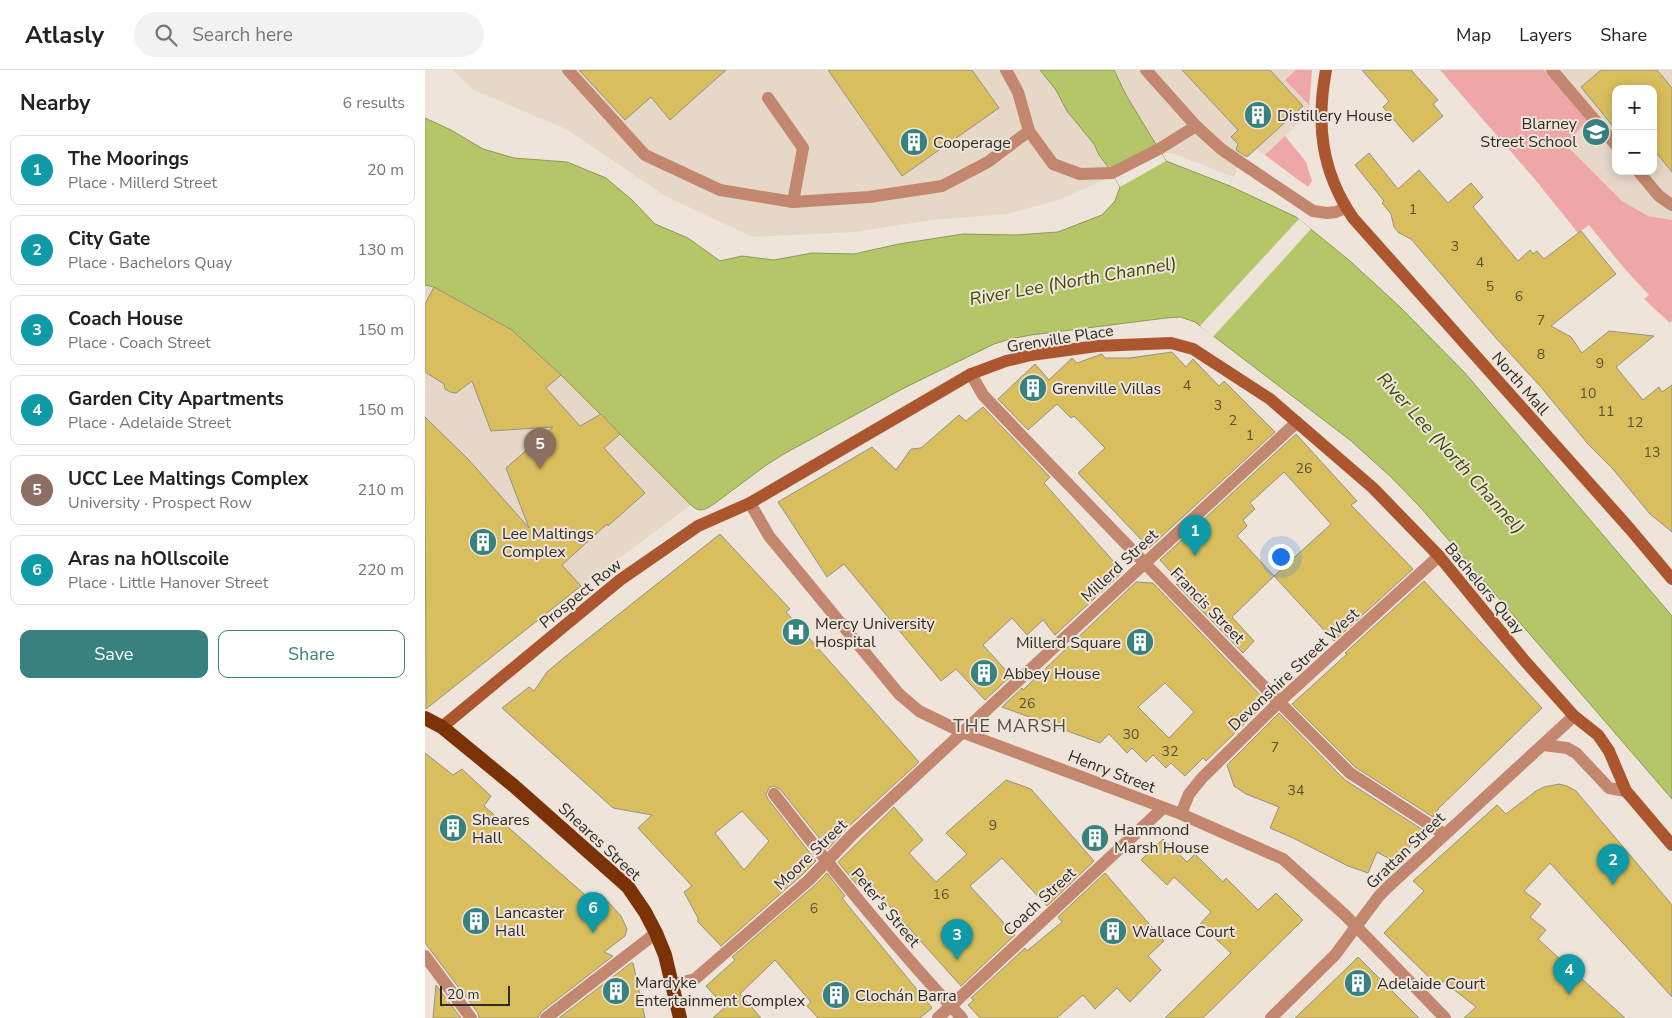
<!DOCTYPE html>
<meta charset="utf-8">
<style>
body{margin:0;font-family:"Nunito Sans",sans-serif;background:#f2f2f2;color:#222}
.controls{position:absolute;right:15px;top:15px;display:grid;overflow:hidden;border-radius:10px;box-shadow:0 2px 12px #0003}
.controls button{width:45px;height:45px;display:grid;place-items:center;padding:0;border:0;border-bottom:1px solid #e0e0e0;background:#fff;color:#222;font:25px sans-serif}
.scale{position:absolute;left:15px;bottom:12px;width:70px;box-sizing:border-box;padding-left:5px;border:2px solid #2f2c28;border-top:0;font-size:14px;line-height:18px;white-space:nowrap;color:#2f2c28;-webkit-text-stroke:4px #eee4da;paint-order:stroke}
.you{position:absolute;left:855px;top:486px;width:18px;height:18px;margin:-12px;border:4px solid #fff;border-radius:50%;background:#1a73e8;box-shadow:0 0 0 8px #1a73e833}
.badge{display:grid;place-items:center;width:32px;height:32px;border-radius:50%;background:#39817e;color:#fff;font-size:16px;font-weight:700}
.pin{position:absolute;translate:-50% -41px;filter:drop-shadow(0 1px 2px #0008)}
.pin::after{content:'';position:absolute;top:26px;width:18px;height:15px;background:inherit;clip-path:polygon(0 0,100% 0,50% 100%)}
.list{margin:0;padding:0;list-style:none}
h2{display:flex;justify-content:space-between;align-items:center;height:65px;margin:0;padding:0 20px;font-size:21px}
h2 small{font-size:16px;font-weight:400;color:#767676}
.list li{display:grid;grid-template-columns:32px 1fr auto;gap:15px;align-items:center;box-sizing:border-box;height:70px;margin:0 10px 10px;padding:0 10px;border:1px solid #e0e0e0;border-radius:10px}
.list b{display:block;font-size:19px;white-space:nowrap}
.list p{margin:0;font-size:16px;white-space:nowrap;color:#767676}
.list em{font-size:16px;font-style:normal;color:#767676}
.actions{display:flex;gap:10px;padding:15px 20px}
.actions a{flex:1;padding:11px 0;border:1px solid #39817e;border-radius:10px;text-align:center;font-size:18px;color:#39817e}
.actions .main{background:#39817e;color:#fff}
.icon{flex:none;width:28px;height:28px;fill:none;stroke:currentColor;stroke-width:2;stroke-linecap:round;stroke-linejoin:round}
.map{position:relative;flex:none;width:1247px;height:948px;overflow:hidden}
header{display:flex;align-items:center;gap:30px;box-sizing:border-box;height:70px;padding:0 25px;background:#fff;border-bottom:1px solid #e0e0e0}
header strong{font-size:24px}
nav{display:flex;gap:28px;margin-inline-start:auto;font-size:18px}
.search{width:350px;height:45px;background:#f2f2f2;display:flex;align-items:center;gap:12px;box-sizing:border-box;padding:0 18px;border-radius:28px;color:#767676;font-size:19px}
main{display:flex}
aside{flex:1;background:#fff}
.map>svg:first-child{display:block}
</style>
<header>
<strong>Atlasly</strong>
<div class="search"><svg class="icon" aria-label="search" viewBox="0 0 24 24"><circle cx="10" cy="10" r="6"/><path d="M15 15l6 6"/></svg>Search here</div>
<nav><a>Map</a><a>Layers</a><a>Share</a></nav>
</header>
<main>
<aside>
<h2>Nearby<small>6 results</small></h2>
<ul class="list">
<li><span class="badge" style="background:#0f9aa8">1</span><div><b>The Moorings</b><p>Place · Millerd Street</p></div><em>20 m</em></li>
<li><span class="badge" style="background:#0f9aa8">2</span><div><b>City Gate</b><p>Place · Bachelors Quay</p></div><em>130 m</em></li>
<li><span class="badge" style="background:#0f9aa8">3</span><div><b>Coach House</b><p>Place · Coach Street</p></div><em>150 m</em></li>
<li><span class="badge" style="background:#0f9aa8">4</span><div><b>Garden City Apartments</b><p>Place · Adelaide Street</p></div><em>150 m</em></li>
<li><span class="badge" style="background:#8d6e63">5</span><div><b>UCC Lee Maltings Complex</b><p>University · Prospect Row</p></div><em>210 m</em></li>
<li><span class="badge" style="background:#0f9aa8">6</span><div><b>Aras na hOllscoile</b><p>Place · Little Hanover Street</p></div><em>220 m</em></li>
</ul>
<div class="actions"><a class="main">Save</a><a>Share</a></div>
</aside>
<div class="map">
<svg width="1247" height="948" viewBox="0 0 1247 948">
<rect width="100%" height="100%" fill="#eee4da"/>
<g fill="#e6d7c7" fill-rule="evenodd">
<polygon points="28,0 887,0 884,43 840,85 838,82 836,84 832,79 826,75 819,81 809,107 747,83 740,83 633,130 582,144 507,150 429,162 328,167 240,126 143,60 49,20"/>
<path d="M1119 0H1247V150L1223 146 1197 131 1141 75 1163 49ZM1191 19H1228V101H1191Z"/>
<polygon points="0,215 9,217 136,305 266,435 156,516 7,634 0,628"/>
</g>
<g fill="#eea7a6">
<polygon points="871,0 887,0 884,35 860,10"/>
<polygon points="1015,0 1119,0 1163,49 1141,75 1197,131 1223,146 1247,150 1247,251 1245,253 1219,229 1224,225 1199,198 1164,155 1153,163 1108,107"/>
<polygon points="860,66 881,92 887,111 883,117 840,85"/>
</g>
<path fill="#b5c669" stroke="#8d9856" d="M615 0H689L701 25 741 91 805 116 871 147 925 191 975 237 1040 303 1247 546V729L996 438 966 407 925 370 770 252 755 247 741 248 606 265 585 269 569 274 479 318 357 385 340 396 289 434C280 440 274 443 266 435L136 305 9 217 0 215V48L26 60 58 79 89 88 142 92 181 108 207 130 230 154 263 168 295 191 317 186 349 190 387 183 429 184 474 174 538 164 591 165 633 162 677 145 690 131 695 117 686 101 674 85 669 74 642 41 631 20Z"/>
<g fill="#eee4da">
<polygon points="732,76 741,91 695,117 686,101"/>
<polygon points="874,149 886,159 788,267 775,256"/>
</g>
<g fill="#d9be5d" stroke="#959286" fill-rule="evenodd">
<polygon points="154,0 301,0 245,50 226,27 200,50"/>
<polygon points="403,0 547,0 574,38 477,106"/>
<polygon points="757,0 845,0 878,36 822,87 811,80 813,74 806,67 813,60"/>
<polygon points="937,0 986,0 1013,30 1008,34 1018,46 988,72 958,37 964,31"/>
<polygon points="1176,0 1232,0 1247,18 1247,102 1228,79 1228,19 1191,19 1191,60 1156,17"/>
<polygon points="944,83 973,119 994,100 1023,133 1046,113 1058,127 1048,137 1093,191 1105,180 1108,184 1112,181 1119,189 1156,161 1191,204 1126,256 1146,267 1157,283 1184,261 1229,266 1191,297 1218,330 1234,317 1237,322 1247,315 1247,462 1225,444 1187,398 1163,374 1115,316 1070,267 986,169 974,163 969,157 966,144 957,133 959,131 930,95"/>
<polygon points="9,217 87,260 136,305 121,318 155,356 176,344 195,364 179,378 220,423 183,456 182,454 137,495 156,516 1,639 0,347 43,389 104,458 81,398 128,357 66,361 47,311 31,323 25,322 20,319 19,314 0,302 0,234"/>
<polygon points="747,282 761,297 768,289 794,316 799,311 850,362 724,478 653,403 680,378 649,346 646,348 632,334 603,360 573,329 610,294 624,310 647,288 652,293 677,284 680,288 705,288"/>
<polygon points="558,337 625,407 619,413 698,502 630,565 618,550 602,565 587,548 558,575 586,606 560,630 531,599 516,611 419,494 402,507 353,432 447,377 471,400 486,379 496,378 534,345 541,351"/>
<path d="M871 364 932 431 926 435 988 499 909 571 849 506 807 547 829 571 818 583 751 514 758 515 735 490ZM859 402 906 454 849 506 812 466 822 456 818 450 830 439 825 433Z"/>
<path d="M295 464 365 539 361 542 494 692 422 758 403 779 355 719 348 716 344 718 341 725 343 729 391 791 378 804 296 876 273 852V848L259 822 267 816 213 758 227 745 188 738 77 638 104 617 109 621 122 602 141 586ZM317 741 344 771 319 800 290 763Z"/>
<polygon points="999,511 1117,638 1014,738 1008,747 930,697 867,634 922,584 920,583"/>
<path d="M711 512 728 513 842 632 781 691 778 688 760 706 746 693 741 698 728 685 721 692 707 678 702 683 684 664 675 673 577 637 597 618 598 620ZM740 613 769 642 744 668 713 637Z"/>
<polygon points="854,643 920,710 998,760 972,793 952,782 943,803 923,796 868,768 845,758 854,737 821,724 809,716 802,695"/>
<polygon points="0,683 28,705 37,699 66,726 59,736 167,831 176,824 196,846 202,859 200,866 179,882 188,886 116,942 113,948 54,948 53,943 0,873"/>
<polygon points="581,710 606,719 669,791 622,836 577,788 545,816 590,865 536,916 440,809 432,815 413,792 469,737 498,770 484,783 511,812 542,784 521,763"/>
<polygon points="1134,714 1142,716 1151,721 1247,835 1247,927 1125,793 1099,821 1116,834 1105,847 1121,860 1113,869 1200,948 1039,948 1051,937 1018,911 1014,917 959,863 999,821 988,811 1072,735 1081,744 1111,721 1119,717"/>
<polygon points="738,769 762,792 770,784 798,812 801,808 833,840 851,823 878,850 778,948 740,948 806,883 775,854 786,842 749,807 742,815 716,790"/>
<polygon points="402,803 420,826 417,828 507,938 495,948 393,948 382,936 386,932 350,890 315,924 336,948 288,948 300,937 281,916 310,890 307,887 389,816"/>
<polygon points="680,803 739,871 723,886 736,900 705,932 692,918 670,939 658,925 632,948 555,948 543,935 549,930 546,928 600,878 602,881 637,852 633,847"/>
<polygon points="933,887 994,948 870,948 924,896"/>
<polygon points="206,893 208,893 220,948 134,948"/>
<polygon points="11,915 36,948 8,948"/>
</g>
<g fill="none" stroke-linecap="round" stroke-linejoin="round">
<g stroke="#c2876e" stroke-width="12">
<polyline points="143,0 220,85 295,120 368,132 444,127 517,116 563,92 604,61"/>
<polyline points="581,0 593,22 604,61 628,94 655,104 687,103 734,79 771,56"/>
<polyline points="721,0 771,56 796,79 815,92"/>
<polyline points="1127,0 1191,75"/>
<polyline points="343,28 378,78 368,132"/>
<polyline points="1213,101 1234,126 1247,135"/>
</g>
<g stroke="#c2876e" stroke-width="12">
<polyline points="815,92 888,141 902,143 911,142 921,138"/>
<polyline points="546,304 558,325 620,390 850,628 925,703 1019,764"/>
<path d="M349 724C409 801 470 877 537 948"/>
<polyline points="756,744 764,724 777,708 854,632 1014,486"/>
<polyline points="0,886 46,948"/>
<polyline points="247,915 270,909 384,810 428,764 872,352"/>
<polyline points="121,948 231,863"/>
<polyline points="513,948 738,738"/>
</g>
<g stroke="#c2876e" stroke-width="12">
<polyline points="325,433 344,466 474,624 494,641 539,663 756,744 858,789 920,845 1020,948"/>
<polyline points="1118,675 1142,678 1151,683 1184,718 1201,721"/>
<polyline points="846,948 910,885 954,826 965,815 1149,646"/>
</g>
<g stroke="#ab562f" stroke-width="12">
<path d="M901 0C891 54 896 101 928 148L1205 459 1247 509"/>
<polyline points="17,657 195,510 273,456 325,433 546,304 581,291 606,285 672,276 746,273 768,279 845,329 948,418 1014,486 1099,590 1149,646 1173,665 1184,681 1201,721 1247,775"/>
</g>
<polyline stroke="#7c3207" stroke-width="14" points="0,648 17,657 89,716 203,817 220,842 231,863 240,885 255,948"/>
</g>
<defs>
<symbol id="building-disc" viewBox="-11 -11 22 22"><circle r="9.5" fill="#39817e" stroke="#eee4da"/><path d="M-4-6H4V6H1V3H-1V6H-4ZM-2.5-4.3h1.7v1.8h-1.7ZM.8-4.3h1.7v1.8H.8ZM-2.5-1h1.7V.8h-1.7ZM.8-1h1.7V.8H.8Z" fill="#fff"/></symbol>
<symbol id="school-disc" viewBox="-11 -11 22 22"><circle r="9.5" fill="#39817e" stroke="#eee4da"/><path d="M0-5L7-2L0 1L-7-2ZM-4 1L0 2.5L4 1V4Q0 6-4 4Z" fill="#fff"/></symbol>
<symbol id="hospital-disc" viewBox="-11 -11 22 22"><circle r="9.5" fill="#39817e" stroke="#eee4da"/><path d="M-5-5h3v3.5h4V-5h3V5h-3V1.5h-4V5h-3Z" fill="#fff"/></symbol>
</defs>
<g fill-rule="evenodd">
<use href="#building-disc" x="817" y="29" width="32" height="32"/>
<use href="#school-disc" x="1155" y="46" width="32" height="32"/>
<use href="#building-disc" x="473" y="56" width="32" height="32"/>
<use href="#building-disc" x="592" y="302" width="32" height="32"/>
<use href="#building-disc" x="42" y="456" width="32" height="32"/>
<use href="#hospital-disc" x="355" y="546" width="32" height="32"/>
<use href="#building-disc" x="699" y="556" width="32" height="32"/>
<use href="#building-disc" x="543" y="587" width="32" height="32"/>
<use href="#building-disc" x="12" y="742" width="32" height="32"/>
<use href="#building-disc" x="654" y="752" width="32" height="32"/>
<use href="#building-disc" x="35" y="835" width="32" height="32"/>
<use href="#building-disc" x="672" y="845" width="32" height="32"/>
<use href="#building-disc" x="917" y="897" width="32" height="32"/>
<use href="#building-disc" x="175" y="905" width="32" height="32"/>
<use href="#building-disc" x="395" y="909" width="32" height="32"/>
</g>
<g text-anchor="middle" stroke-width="4" stroke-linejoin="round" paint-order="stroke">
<g font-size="14" fill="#5a5035">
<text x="988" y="144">1</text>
<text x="1030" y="181">3</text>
<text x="1055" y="197">4</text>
<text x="1065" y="221">5</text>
<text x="1094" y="231">6</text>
<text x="1116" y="255">7</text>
<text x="1116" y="289">8</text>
<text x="1175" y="298">9</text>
<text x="762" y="320">4</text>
<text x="1163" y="328">10</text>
<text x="793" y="340">3</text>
<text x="1181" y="346">11</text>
<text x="808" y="355">2</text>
<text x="1210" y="357">12</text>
<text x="825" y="370">1</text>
<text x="1227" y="387">13</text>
<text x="879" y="403">26</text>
<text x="602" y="638">26</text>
<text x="706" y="669">30</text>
<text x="850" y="682">7</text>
<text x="745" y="686">32</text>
<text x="871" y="725">34</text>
<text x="568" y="760">9</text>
<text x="516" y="829">16</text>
<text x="389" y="843">6</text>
</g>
<g font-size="16" fill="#2f2c28" stroke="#eee4da" text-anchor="start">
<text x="852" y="51">Distillery House</text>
<text x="1152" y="59" text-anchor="end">Blarney<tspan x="1152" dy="18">Street School</tspan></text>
<text x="508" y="78">Cooperage</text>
<text x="627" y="324">Grenville Villas</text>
<text x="77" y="469">Lee Maltings<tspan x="77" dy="18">Complex</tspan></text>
<text x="390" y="559">Mercy University<tspan x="390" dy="18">Hospital</tspan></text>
<text x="696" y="578" text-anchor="end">Millerd Square</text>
<text x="578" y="609">Abbey House</text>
<text x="47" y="755">Sheares<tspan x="47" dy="18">Hall</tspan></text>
<text x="689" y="765">Hammond<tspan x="689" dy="18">Marsh House</tspan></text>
<text x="70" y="848">Lancaster<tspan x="70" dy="18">Hall</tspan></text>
<text x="707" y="867">Wallace Court</text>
<text x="210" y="918">Mardyke<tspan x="210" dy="18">Entertainment Complex</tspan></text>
<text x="952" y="919">Adelaide Court</text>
<text x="430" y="931">Clochán Barra</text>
</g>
<g font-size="16" fill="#2f2c28" stroke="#eee4da">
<text transform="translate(635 268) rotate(-9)" y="6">Grenville Place</text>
<text transform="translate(1096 313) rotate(49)" y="6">North Mall</text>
<text transform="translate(694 495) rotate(-43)" y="6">Millerd Street</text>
<text transform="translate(1060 518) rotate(50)" y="6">Bachelors Quay</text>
<text transform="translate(155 523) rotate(-39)" y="6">Prospect Row</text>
<text transform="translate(783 535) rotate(46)" y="6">Francis Street</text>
<text transform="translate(868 599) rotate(-43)" y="6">Devonshire Street West</text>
<text transform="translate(687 701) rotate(21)" y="6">Henry Street</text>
<text transform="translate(175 771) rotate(43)" y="6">Sheares Street</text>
<text transform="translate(980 780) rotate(-44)" y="6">Grattan Street</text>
<text transform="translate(385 784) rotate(-44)" y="6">Moore Street</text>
<text transform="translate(614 831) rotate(-43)" y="6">Coach Street</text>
<text transform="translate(461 837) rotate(50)" y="6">Peter's Street</text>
</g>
<g font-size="18" font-style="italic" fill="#404a00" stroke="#eee4da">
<text transform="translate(648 211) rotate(-10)" y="6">River Lee (North Channel)</text>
<text transform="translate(1026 383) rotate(48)" y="6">River Lee (North Channel)</text>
</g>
<g font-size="18" letter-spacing="1" fill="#544c43" stroke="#eee4da">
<text x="585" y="662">THE MARSH</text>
</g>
</g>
</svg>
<div class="controls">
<button>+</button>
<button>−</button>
</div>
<div class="scale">20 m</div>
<div class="you"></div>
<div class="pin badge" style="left:770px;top:486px;background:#0f9aa8">1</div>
<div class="pin badge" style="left:1188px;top:815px;background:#0f9aa8">2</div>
<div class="pin badge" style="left:532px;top:890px;background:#0f9aa8">3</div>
<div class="pin badge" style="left:1144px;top:925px;background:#0f9aa8">4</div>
<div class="pin badge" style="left:115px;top:399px;background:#8d6e63">5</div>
<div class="pin badge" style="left:168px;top:863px;background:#0f9aa8">6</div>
</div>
</main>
